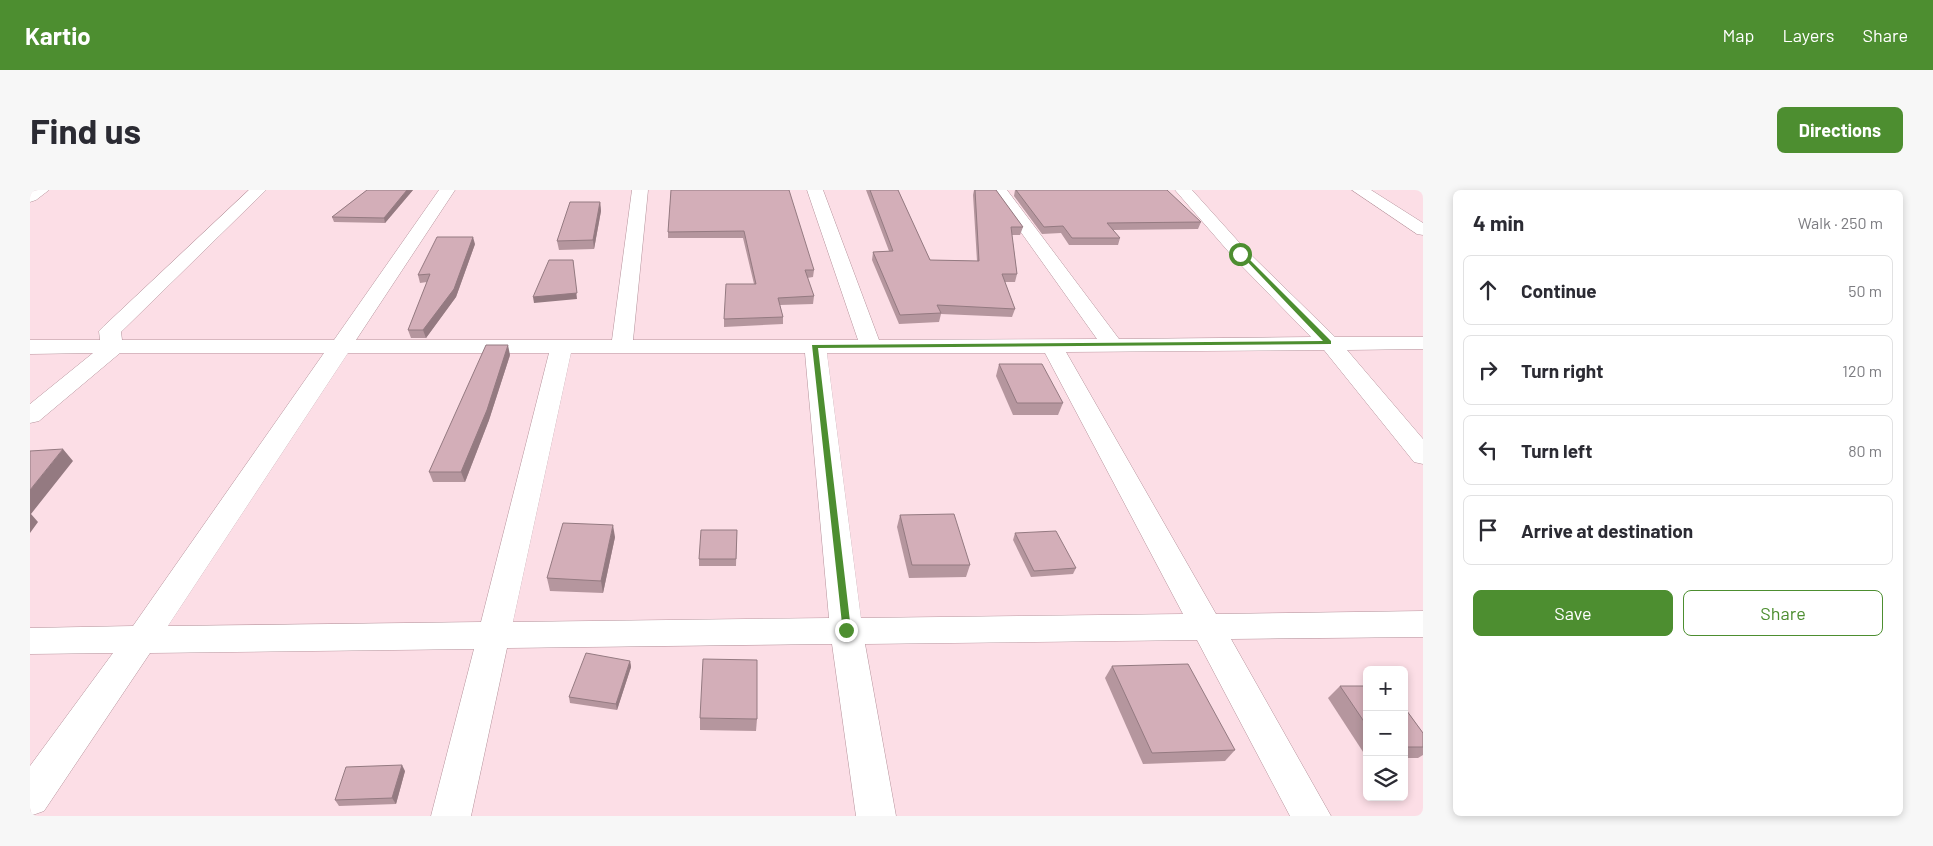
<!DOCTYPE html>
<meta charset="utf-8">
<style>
body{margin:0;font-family:Barlow,sans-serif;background:#f7f7f7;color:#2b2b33}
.controls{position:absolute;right:15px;bottom:15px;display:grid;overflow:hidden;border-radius:8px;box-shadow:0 2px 8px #0003}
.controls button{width:45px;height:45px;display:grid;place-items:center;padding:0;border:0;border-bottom:1px solid #e1e1e2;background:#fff;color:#2b2b33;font:25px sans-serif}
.stop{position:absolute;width:15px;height:15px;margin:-11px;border:4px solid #4d8e30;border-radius:50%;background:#fff}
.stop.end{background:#4d8e30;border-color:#fff;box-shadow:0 1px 5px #0008}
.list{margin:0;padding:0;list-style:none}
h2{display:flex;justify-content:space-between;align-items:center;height:65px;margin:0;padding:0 20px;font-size:21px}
h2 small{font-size:16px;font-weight:400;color:#7c7c81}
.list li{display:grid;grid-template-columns:32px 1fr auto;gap:15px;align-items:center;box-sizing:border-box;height:70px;margin:0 10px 10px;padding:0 10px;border:1px solid #e1e1e2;border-radius:8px}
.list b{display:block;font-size:19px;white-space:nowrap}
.list em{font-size:16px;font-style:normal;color:#7c7c81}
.actions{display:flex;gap:10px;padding:15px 20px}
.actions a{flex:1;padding:11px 0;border:1px solid #4d8e30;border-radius:8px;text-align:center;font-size:18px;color:#4d8e30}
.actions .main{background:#4d8e30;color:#fff}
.icon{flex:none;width:28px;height:28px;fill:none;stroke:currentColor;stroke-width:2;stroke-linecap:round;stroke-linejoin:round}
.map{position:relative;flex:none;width:1393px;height:626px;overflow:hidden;border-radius:8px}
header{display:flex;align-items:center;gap:30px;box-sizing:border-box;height:70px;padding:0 25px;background:#4d8e30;color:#fff}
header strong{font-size:24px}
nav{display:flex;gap:28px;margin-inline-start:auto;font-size:18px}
.intro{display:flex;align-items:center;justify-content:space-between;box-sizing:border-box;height:120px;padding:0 30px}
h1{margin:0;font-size:35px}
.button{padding:12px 22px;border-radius:8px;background:#4d8e30;color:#fff;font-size:18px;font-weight:700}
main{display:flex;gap:30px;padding:0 30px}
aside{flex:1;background:#fff;border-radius:8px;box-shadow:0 2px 8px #0003}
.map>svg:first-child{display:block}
</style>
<header>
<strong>Kartio</strong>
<nav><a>Map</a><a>Layers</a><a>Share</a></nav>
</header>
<div class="intro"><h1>Find us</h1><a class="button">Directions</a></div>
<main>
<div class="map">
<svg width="1393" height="626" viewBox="0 0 1393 626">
<rect width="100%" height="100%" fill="#fcdee6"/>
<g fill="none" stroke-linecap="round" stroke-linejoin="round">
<defs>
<g id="minor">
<polygon points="0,0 19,0 6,10 0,12"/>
<path d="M219 0H236L91 142 92 150H304L409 0H425L326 150H582L602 0H618L603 150H828L777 0H793L849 150 1067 149 961 0H977L1089 149 1281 147 1204 68 1145 0H1162L1216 60 1305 147H1393V159L1317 160 1393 249V274L1384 272 1294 160 1036 162 1186 424 1393 421V447L1201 449 1301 626H1260L1167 450 835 454 866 626H826L802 454 477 458 441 626H401L444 459 120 463 14 621 0 626V576L83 463 0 464V438L103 436 294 163H90L9 231 0 233V214L63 163 0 164V150H70L69 141 73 137ZM318 163H519L451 432 138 436ZM541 163H775L799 428 483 432ZM797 163H1015L1153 424 831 428Z"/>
<polygon points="1322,0 1341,0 1393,33 1393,45 1387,44"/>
</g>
</defs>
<use href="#minor" stroke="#b5929b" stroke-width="1"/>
<use href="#minor" fill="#fff" fill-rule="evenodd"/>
</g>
<g fill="#b5969e">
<polygon points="337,0 383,0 355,33 304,32 302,27"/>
<polygon points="641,0 784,80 783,87 777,88 784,106 783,114 750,115 753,127 753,134 694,137 694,129 724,94 713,48 638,48 638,42"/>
<polygon points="836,0 868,0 900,70 947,71 943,5 944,0 966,0 993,37 990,45 982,45 987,84 985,92 975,92 985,119 982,127 911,124 909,132 869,134 842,70 843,62 859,61"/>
<polygon points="985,0 986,0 1171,32 1168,39 1083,40 1090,48 1088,55 1039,55 1031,43 1012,44 984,6"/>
<polygon points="570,12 571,21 564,59 529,60 527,51"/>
<polygon points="445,54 426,107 396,148 381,148 378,140 397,92 390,93 388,85"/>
<polygon points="480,165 459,230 435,292 403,292 399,282"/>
<polygon points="969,174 1033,213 1028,225 983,225 966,186"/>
<polygon points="870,325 940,375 936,387 879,388 867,337"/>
<polygon points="707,340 706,376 669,376 669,369"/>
<polygon points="985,343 1046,378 1043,384 1001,387 983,350"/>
<polygon points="585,347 573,403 520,401 517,388"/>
<polygon points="600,471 601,477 587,520 540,513 539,507"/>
<polygon points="1082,476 1205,560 1195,571 1113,574 1075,488"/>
<polygon points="1310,496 1337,496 1337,568 1298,508"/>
<polygon points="1374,517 1393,543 1393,565 1388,568 1374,568"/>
<polygon points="670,528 727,529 726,541 670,540"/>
<polygon points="375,581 366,614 309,616 305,610"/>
</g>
<g fill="#947a81">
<polygon points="377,0 383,0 355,33 354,28"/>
<polygon points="570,12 571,21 564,59 563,50"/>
<polygon points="443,47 445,54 426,107 396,148 393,140"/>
<polygon points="543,70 547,109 504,113 503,107"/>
<polygon points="478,155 480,165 459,230 435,292 431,282"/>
<polygon points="33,259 43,271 1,324 8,332 0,343 0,300"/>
<polygon points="583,335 585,347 573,403 571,391"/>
<polygon points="600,471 601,477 587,520 586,514"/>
<polygon points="372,575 375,581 366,614 362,608"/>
</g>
<g fill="#d3aeb8" stroke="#947a81">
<polygon points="337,0 377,0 354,28 302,27"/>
<polygon points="641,0 759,0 784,80 775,80 784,106 748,108 753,127 694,129 696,94 726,94 714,41 638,42"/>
<polygon points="840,0 868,0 900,70 949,71 945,0 966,0 993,37 981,37 987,84 972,84 985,119 907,115 911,123 870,125 843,62 863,61"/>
<polygon points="986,0 1137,0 1171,32 1077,33 1090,48 1042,48 1033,36 1014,37"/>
<polygon points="540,12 570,12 563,50 527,51"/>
<polygon points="407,47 443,47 424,99 393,140 378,140 400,84 388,85"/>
<polygon points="519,70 543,70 547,103 503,107"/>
<polygon points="456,155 478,155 457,220 431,282 399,282"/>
<polygon points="969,174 1012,174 1033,213 987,213"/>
<polygon points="33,259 0,300 0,261"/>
<polygon points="924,324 940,375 882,375 870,325"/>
<polygon points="533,333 583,335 571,391 517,388"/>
<polygon points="671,340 707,340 706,369 669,369"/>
<polygon points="1026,341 1046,378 1004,381 985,343"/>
<polygon points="556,463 600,471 586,514 539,507"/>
<polygon points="673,469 727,470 727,529 670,528"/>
<polygon points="1158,474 1205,560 1122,563 1082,476"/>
<polygon points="1310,496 1337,496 1337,536"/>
<polygon points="1374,517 1393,543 1393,557 1374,557"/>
<polygon points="372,575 362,608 305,610 316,577"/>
</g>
<polygon fill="#4d8e30" points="1208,62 1212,62 1301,151 1301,154 788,158 821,440 820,443 813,443 782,155 1293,151"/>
</svg>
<div class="controls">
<button>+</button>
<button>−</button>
<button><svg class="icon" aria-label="layers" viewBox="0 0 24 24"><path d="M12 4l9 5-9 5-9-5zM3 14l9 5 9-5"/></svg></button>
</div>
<div class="stop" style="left:1210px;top:64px"></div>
<div class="stop end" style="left:816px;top:440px"></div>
</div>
<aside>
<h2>4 min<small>Walk · 250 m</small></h2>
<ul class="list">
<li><svg class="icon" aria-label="ahead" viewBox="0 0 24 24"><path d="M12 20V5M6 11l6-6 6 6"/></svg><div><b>Continue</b></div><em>50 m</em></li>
<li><svg class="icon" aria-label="right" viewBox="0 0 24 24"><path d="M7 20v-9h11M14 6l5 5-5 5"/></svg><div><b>Turn right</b></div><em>120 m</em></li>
<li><svg class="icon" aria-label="left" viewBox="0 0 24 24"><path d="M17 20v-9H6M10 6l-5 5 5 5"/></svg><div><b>Turn left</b></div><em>80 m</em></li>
<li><svg class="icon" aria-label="arrive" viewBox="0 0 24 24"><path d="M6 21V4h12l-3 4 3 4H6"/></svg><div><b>Arrive at destination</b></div></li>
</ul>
<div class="actions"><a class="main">Save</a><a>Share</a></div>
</aside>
</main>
